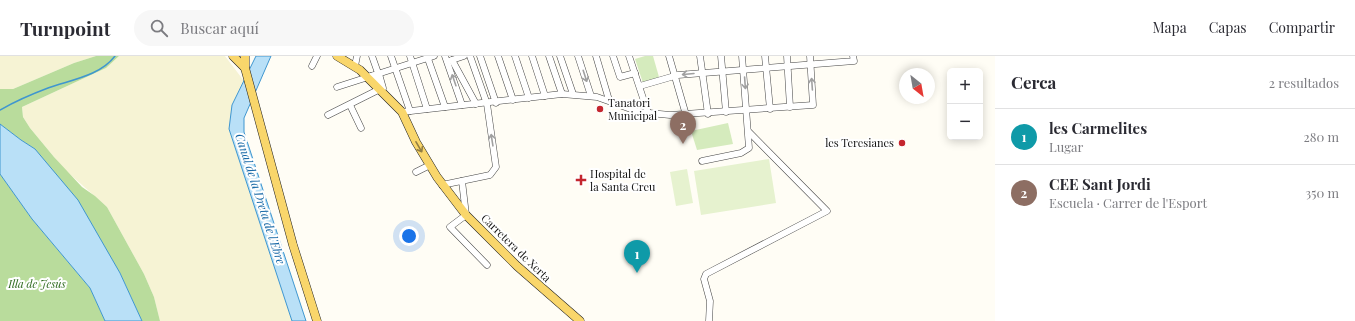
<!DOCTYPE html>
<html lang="es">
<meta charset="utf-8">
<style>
body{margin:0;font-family:"Playfair Display",serif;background:#f7f7f7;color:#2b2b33}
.controls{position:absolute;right:12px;top:12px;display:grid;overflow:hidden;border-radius:6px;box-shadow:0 2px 10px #0003}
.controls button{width:36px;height:36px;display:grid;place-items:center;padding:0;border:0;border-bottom:1px solid #e1e1e2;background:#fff;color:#2b2b33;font:20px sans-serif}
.compass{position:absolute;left:899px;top:12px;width:36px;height:36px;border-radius:50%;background:#fff;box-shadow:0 2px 10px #0003;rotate:149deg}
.you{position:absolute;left:409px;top:180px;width:14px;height:14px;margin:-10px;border:3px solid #fff;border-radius:50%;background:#1a73e8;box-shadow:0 0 0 6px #1a73e833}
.badge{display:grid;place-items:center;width:26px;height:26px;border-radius:50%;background:#7c3aed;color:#fff;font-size:13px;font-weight:700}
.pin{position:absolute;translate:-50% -33px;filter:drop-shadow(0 1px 2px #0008)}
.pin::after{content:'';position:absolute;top:21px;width:14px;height:12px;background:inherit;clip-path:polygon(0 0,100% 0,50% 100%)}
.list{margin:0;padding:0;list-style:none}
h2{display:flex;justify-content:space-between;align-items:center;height:52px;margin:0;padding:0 16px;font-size:17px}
h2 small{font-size:13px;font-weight:400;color:#7c7c81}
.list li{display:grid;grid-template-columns:26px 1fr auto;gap:12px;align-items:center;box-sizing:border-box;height:56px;padding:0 16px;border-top:1px solid #e1e1e2}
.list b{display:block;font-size:15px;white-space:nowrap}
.list p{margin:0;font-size:13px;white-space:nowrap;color:#7c7c81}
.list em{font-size:13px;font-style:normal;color:#7c7c81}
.icon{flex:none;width:22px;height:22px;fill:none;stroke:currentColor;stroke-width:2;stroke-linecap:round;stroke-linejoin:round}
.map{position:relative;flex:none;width:995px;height:265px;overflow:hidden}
header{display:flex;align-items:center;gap:24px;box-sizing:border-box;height:56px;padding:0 20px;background:#fff;border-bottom:1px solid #e1e1e2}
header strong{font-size:19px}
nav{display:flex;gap:22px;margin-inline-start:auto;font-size:14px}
.search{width:280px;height:36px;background:#f7f7f7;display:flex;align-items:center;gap:10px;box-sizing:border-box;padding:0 14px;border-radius:22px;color:#7c7c81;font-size:15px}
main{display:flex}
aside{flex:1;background:#fff}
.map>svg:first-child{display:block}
</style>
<header>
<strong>Turnpoint</strong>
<div class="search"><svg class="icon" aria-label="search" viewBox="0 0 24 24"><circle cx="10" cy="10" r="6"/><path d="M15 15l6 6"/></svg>Buscar aquí</div>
<nav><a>Mapa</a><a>Capas</a><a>Compartir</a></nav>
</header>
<main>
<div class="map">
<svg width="995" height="265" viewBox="0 0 995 265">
<rect width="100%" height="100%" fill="#fffdf5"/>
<g fill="#f6f3d4">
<polygon points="0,0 96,0 74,7 13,33 0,33"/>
<polygon points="119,0 225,0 244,25 232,49 229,73 292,265 160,265 154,241 144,218 107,151 64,113 30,72 23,61 22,51 106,12"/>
</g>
<g fill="#d5ebbd">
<polygon points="645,0 653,0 659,21 643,27 635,3"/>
<polygon points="728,67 733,88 697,94 691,75"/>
</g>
<g fill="#b9dc9c">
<polygon points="96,0 119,0 106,12 22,51 23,61 30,72 54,101 82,131 95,140 107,151 144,218 154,241 160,265 142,265 120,217 35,93 21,84 0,68 0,33 13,33 74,7"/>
<polygon points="0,118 32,163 90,232 105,265 0,265"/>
</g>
<g fill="#e6f2cf">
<polygon points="769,103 776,147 701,159 694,115"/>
<polygon points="687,113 693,147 676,150 670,116"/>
</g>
<g fill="#b9e0f7" stroke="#3f96cf">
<polygon points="256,0 271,0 244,62 244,76 306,265 292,265 229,73 232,49"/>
<polygon points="0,68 21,84 35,93 78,144 120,217 142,265 105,265 90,232 32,163 0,118"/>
</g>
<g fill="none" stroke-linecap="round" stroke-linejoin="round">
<path stroke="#3f96cf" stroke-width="1.5" d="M0 54C14 46 32 38 48 32 70 24 100 20 115 0"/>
<defs>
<g id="minor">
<polyline points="372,0 378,17"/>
<polyline points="391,0 410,55"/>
<polyline points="410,0 427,53"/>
<polyline points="427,0 445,51"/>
<polyline points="445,0 462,49"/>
<polyline points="480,0 496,47"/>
<polyline points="498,0 513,44"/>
<polyline points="515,0 529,42"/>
<polyline points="532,0 545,40"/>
<polyline points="549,0 562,38"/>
<polyline points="560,0 573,38"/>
<polyline points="578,0 591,40"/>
<polyline points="596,0 609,44"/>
<polyline points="613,0 620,21 635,17"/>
<polyline points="629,0 648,57"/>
<polyline points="669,0 686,59"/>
<polyline points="700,0 708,58"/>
<polyline points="721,0 726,56"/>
<polyline points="765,0 770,53"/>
<polyline points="787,0 790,51"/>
<polyline points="452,4 476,48"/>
<polyline points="449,5 464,0"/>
<polyline points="312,10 317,0"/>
<polyline points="355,10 357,0"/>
<polygon points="379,18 383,32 371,20"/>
<polyline points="640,30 678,19 854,5 853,0"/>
<polyline points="337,31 434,0"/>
<polyline points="350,49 361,72"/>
<polyline points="402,56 562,38 597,41 639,56 670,59 813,49 810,0"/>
<polyline points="328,59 380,33"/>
<polyline points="702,105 741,97 749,92 742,0"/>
<polyline points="416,116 430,109"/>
<polyline points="462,125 466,159 450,171 487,209"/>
<polyline points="442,129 490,119 496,111 487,48 470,0"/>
<polyline points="709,265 710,245 704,223 706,218 827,155 749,76"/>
</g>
<g id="major">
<polyline points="233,0 245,12"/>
<polyline points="245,0 245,12 293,189 317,265"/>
<polyline points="337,0 360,14 402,56 416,86 437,121 466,159 517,210 580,265"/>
</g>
</defs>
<use href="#minor" stroke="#444" stroke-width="7"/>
<use href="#major" stroke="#222" stroke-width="9"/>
<use href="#minor" stroke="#fff" stroke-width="6"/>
<use href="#major" stroke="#f9d66b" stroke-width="8"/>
</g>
<defs><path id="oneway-shaft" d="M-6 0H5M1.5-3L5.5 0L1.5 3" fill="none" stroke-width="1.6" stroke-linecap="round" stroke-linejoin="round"/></defs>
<g stroke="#a0a0a0">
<use href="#oneway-shaft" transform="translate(688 18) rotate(175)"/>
<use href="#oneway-shaft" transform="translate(585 20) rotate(72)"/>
<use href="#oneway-shaft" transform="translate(454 24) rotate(-109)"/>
<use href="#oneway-shaft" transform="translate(745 27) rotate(86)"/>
<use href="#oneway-shaft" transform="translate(812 28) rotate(-94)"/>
<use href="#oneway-shaft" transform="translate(492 84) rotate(-99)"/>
</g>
<use stroke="#917d42" href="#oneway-shaft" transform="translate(419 91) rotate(60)"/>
<g fill="#c4262e" stroke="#fff" stroke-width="1.5">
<circle cx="600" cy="53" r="4"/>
<circle cx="902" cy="87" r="4"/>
<path d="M579 118h4v4h4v4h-4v4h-4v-4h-4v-4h4z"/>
</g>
<g text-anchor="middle" stroke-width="4" stroke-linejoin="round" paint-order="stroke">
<g font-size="11" fill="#111" stroke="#fff" text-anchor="start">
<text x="608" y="51">Tanatori<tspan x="608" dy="13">Municipal</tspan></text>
<text x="894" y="91" text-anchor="end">les Teresianes</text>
<text x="590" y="122">Hospital de<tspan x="590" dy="13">la Santa Creu</tspan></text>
</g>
<g font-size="11" fill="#111" stroke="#fff">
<text transform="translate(516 192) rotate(44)" y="4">Carretera de Xerta</text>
</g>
<g font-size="11" font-style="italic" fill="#2f6b1f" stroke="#fff">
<text x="37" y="232">Illa de Jesús</text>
</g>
<g font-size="12" font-style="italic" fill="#1768a6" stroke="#fff">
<text transform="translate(260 143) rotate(72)" y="4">Canal de la Dreta de l'Ebre</text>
</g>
</g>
</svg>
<div class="controls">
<button>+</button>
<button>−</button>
</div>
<svg class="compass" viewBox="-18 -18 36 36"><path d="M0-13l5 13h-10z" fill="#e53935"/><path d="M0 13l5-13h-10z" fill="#7c7c81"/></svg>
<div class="you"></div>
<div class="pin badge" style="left:637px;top:217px;background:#0f9aa8">1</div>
<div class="pin badge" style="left:683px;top:88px;background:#8d6e63">2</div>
</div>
<aside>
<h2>Cerca<small>2 resultados</small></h2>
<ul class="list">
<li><span class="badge" style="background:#0f9aa8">1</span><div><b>les Carmelites</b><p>Lugar</p></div><em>280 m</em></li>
<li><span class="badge" style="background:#8d6e63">2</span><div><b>CEE Sant Jordi</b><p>Escuela · Carrer de l'Esport</p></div><em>350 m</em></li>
</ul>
</aside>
</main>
